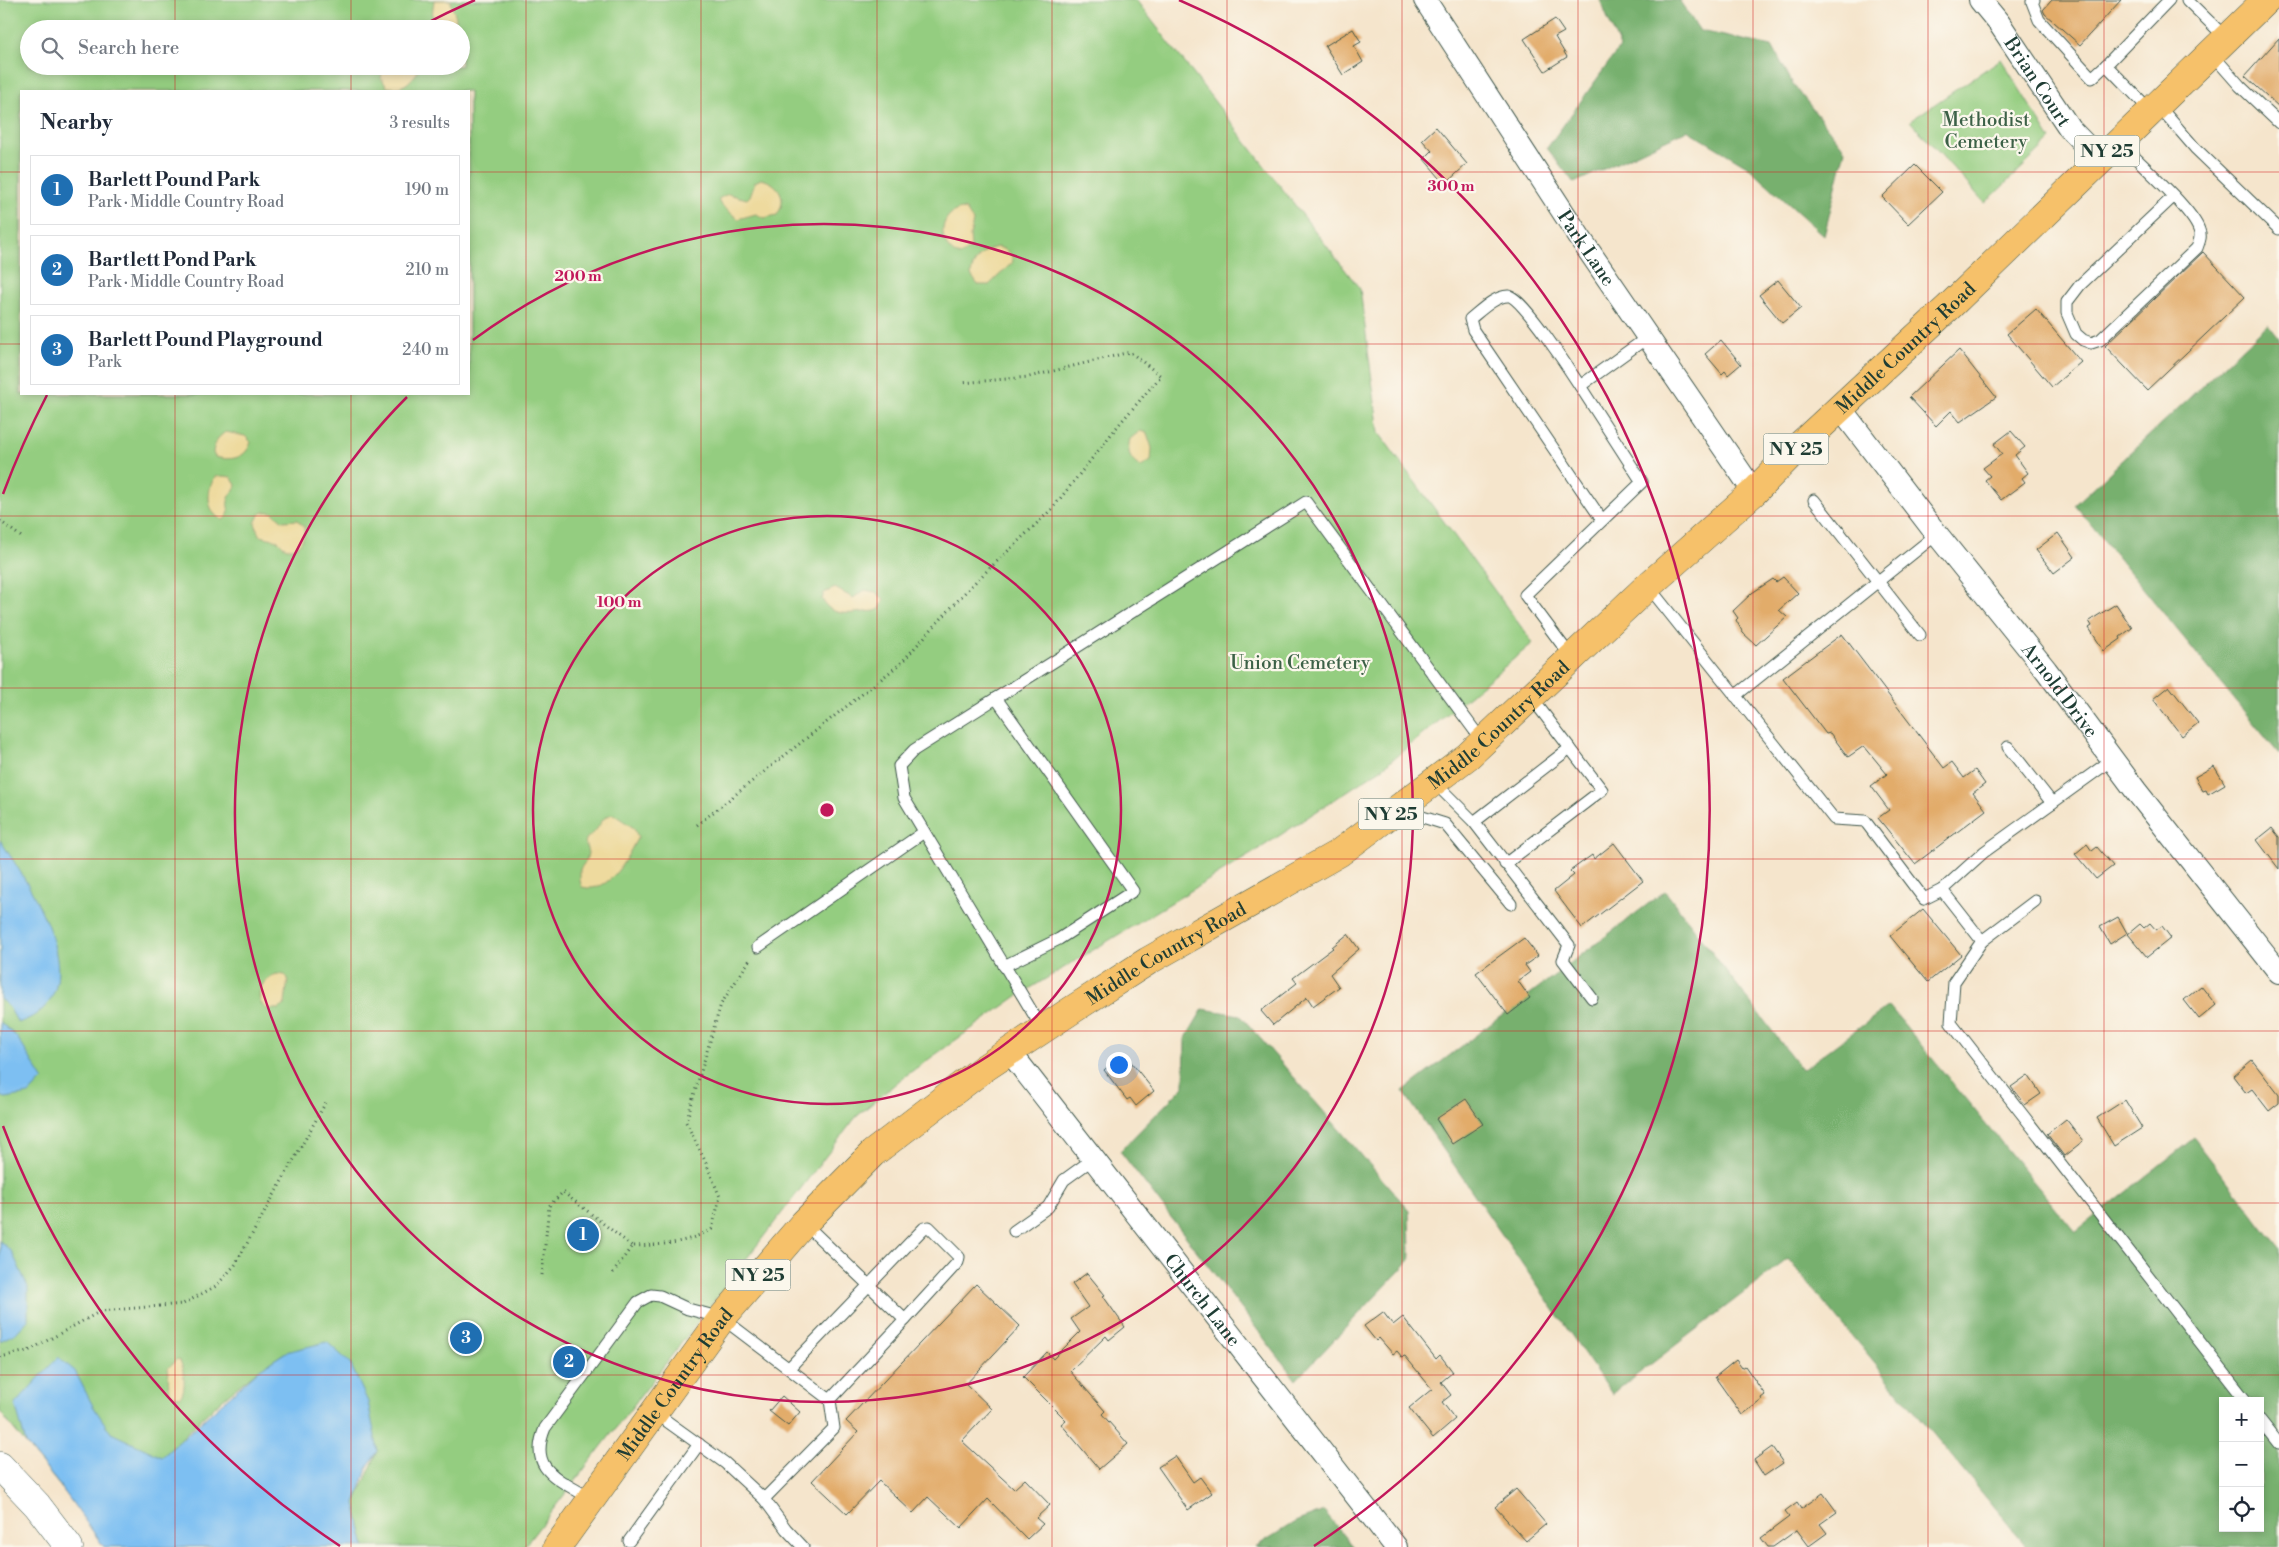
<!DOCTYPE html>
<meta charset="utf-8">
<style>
body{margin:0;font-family:"Libre Bodoni",serif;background:#f2f2f3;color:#1f2937}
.controls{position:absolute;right:15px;bottom:15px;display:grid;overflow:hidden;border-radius:0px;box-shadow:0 2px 8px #0003}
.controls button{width:45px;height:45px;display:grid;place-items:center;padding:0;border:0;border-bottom:1px solid #e0e1e3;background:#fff;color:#1f2937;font:25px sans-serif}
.you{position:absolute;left:1118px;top:1064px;width:18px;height:18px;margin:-12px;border:4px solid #fff;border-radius:50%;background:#1a73e8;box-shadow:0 0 0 8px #1a73e833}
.badge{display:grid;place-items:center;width:32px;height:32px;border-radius:50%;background:#1f6fb2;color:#fff;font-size:16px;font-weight:700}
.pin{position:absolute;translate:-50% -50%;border:2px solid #fff;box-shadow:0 1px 5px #0006}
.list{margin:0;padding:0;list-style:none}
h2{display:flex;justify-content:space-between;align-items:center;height:65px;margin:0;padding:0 20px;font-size:21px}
h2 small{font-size:16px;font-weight:400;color:#747a83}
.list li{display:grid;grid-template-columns:32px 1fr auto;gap:15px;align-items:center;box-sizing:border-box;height:70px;margin:0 10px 10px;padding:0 10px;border:1px solid #e0e1e3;border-radius:0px}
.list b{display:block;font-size:19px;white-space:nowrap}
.list p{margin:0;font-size:16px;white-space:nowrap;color:#747a83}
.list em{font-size:16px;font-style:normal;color:#747a83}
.icon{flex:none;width:28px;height:28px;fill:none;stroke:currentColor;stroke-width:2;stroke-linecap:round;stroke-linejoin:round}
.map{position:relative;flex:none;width:2279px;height:1547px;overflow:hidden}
.search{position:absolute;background:#fff;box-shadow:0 2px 8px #0003;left:20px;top:20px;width:450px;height:55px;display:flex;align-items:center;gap:12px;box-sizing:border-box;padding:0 18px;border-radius:28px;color:#747a83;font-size:19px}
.panel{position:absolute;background:#fff;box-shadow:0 2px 8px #0003;left:20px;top:90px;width:450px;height:305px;border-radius:0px}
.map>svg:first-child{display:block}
</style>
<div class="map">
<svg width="2279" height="1547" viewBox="0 0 2279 1547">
<rect width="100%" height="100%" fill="#fbf7ec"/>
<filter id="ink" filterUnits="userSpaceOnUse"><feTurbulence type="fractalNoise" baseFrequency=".02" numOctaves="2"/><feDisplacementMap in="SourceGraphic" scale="10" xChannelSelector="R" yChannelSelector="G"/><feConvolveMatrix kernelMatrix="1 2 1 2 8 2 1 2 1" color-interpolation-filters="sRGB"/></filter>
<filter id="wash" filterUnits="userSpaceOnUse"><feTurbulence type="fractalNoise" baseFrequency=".0096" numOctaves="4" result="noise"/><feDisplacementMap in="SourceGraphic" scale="20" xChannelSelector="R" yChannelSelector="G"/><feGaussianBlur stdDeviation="1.12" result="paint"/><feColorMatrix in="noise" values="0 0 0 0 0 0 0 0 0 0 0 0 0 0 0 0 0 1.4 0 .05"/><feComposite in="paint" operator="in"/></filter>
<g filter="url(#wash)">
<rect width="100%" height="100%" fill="#f5e5cc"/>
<g fill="#94cd80" stroke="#5a855a" fill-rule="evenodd">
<path d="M0 0H1136L1360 289 1379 433 1533 643 1381 769 1253 853 1019 995 901 1079 856 1117 524 1547H365L355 1503 378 1451 286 1352C212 1398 154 1466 97 1532L0 1412ZM29 29H461V66H29ZM21 91H469V394H21Z"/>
<polygon points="2001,59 2051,140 1985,203 1910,121"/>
</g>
<g fill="#77b06e" stroke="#4b7651" fill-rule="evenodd">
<polygon points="1600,0 1679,0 1700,31 1772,46 1793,84 1845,150 1824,236 1747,166 1687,130 1574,183 1547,148 1620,47"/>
<polygon points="2268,324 2279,338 2279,754 2075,505"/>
<path d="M1665 891 1802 1070 1889 1006 2075 1232 2194 1138 2279 1248V1547H2027L1788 1259 1612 1394 1403 1091ZM2223 1401H2260V1528H2223Z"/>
<polygon points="1203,1009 1240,1015 1409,1210 1410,1260 1296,1380 1120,1151 1184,1086 1185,1039"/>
<polygon points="1324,1511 1354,1547 1255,1547 1295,1522"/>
</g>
<g fill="#eeda9e" stroke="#868c69">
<path d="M434 0H451C450 8 457 13 456 21L445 26C428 22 433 12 434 0Z"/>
<path d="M386 66H417V73C408 84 402 90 387 87L381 78 382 71Z"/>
<path d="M761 179C780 183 788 199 777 215L764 218 756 214 738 219 720 204 718 199 728 194 747 199 750 196 755 182Z"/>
<path d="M961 209 966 210 973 221 970 236 971 247 960 256C938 248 936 215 961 209Z"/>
<path d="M997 247C1006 249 1012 252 1013 262L989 285H978L971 275C972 261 983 250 997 247Z"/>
<path d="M1140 431 1147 433 1152 448 1151 461 1141 467C1129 461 1127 451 1130 439Z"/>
<path d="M226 432 245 436 251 442C246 459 230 461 215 457L213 453C214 443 217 437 226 432Z"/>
<path d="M224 476 231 477 236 485C235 491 229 495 228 501 226 511 234 510 223 520 206 514 206 490 215 477Z"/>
<path d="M264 512H272L283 521 297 520 304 526C306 536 300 550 288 548 282 547 282 544 278 541 274 538 264 538 259 535L255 523 259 515Z"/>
<path d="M835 588 853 598 865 590 876 592 884 599 880 609 875 611C855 612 832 620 822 599L824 593Z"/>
<path d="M613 814 634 828 638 837C627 856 611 895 582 887L580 881V869L586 861 588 853 585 842C587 836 592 835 596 830 602 822 602 817 613 814Z"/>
<path d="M277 974 285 975 288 978 285 1004 279 1009H266C252 997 262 978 277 974Z"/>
<path d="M177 1359 180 1360C184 1370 187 1390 180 1397 164 1395 170 1380 168 1368Z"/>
</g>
<g fill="#7dbff2" stroke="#4e7e93">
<path d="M0 840C30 886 103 995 18 1023L9 1007 0 999Z"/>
<polygon points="0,1022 17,1037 43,1079 29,1094 6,1098 0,1096"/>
<polygon points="0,1241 12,1252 28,1287 28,1320 16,1333 0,1341"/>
<polygon points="327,1342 350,1363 368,1402 378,1451 368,1466 355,1503 365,1547 104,1547 61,1487 26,1444 15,1404 58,1357 75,1371 93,1406 111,1433 162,1457 260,1369 286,1352"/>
</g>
<g id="blocks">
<g fill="#e2ac6b">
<polygon points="2052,0 2121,0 2080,45 2045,14 2043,10"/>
<polygon points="1555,19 1564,32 1555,37 1567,57 1545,71 1524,39"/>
<polygon points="1353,29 1361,42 1354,46 1363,62 1343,75 1325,46"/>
<polygon points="2279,38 2279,107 2245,76"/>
<polygon points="1436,127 1467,164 1445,184 1424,159 1432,151 1422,140"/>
<polygon points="1915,165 1942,192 1908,224 1882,197"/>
<polygon points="2203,252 2245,297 2147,390 2105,346"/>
<polygon points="1778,280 1801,308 1782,323 1759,295"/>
<polygon points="2036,309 2081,362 2052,387 2007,334"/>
<polygon points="1721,340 1741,364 1728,375 1725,371 1722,374 1705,354"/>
<polygon points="1959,350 1996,397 1960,422 1951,411 1936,426 1909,397"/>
<polygon points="2011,431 2025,447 2015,455 2028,473 2022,478 2025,482 2001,500 1985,480 1990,476 1983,468 2002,454 1994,444"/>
<polygon points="2058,533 2075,557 2054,573 2036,550"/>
<polygon points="1783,577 1798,593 1779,610 1787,617 1756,645 1743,633 1736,620 1738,618 1733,611 1752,593 1773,579 1776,582"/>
<polygon points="2116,604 2132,628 2120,637 2121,639 2104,651 2089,628 2092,626 2089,621"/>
<polygon points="1842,634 1944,768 1952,762 1964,778 1975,770 1985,784 1973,793 1986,810 1915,864 1878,818 1889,810 1871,786 1887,774 1864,746 1848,757 1830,733 1826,734 1783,678"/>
<polygon points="2169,686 2198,723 2182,736 2153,699"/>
<polygon points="2214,766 2225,784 2208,794 2206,790 2203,791 2195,777"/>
<polygon points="2272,828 2279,837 2279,869 2257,840"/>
<polygon points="1614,843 1643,881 1582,928 1554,891 1574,875 1570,871 1592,855 1594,859"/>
<polygon points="2087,844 2092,851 2097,847 2113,866 2096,879 2075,854"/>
<polygon points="1923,909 1961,955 1928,982 1890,936"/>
<polygon points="2118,917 2127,933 2110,944 2100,927"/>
<polygon points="2150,923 2156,930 2162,926 2171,938 2147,957 2128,934 2140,924 2144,928"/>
<polygon points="1348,934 1359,949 1330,974 1339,987 1313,1006 1307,997 1273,1025 1261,1011 1297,983 1293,978 1333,948 1332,947"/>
<polygon points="1524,938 1538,956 1525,965 1530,972 1518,981 1530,998 1508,1015 1476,973"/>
<polygon points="2201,986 2216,1005 2199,1019 2184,1000"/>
<polygon points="1127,1057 1154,1091 1136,1106 1130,1098 1127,1100 1104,1070 1117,1059 1120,1062"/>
<polygon points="2252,1060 2279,1095 2279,1103 2269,1111 2252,1089 2246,1093 2233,1076"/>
<polygon points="2028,1075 2041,1094 2025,1105 2011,1087"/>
<polygon points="1466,1099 1483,1124 1452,1144 1436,1119"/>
<polygon points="2125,1100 2142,1128 2114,1146 2097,1118"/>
<polygon points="2066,1119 2083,1141 2064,1156 2047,1134"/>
<polygon points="1087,1273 1105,1295 1103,1296 1125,1327 1109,1340 1106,1336 1070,1371 1105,1411 1102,1414 1128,1444 1099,1469 1061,1424 1066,1420 1023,1377 1047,1352 1053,1359 1080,1332 1071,1319 1088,1307 1072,1284"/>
<polygon points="976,1284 1020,1326 966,1384 992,1409 962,1441 1014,1489 1025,1479 1050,1505 1036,1518 1043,1524 1027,1539 988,1499 961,1528 928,1497 913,1513 879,1481 847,1514 812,1481 858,1432 846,1421"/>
<polygon points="1383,1312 1393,1325 1403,1317 1436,1359 1440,1355 1453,1372 1441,1382 1451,1395 1442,1402 1455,1419 1433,1438 1409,1408 1432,1389 1405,1356 1402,1357 1397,1351 1393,1354 1379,1338 1376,1341 1364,1326"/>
<polygon points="1736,1360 1742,1368 1745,1366 1765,1395 1761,1398 1762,1400 1742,1415 1715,1377"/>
<polygon points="782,1396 800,1412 788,1426 769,1411"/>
<polygon points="1772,1447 1783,1463 1764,1476 1754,1460"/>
<polygon points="1175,1456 1193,1482 1200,1477 1212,1493 1188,1510 1158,1467"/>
<polygon points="1516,1489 1546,1524 1526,1541 1495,1507"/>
<polygon points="1823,1493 1837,1512 1820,1524 1827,1533 1809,1546 1797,1530 1773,1547 1768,1547 1761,1538 1789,1517 1785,1512 1797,1503 1801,1509"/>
</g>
</g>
</g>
<g filter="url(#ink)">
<use href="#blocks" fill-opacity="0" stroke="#3f564b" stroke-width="1"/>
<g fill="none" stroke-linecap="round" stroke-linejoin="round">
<defs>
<g id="service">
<polyline points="2034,0 2032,2 2039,20 2092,78 2106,65"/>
<polyline points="2187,0 2226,38"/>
<polyline points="2211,53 2240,86 2279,123"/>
<polyline points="2157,104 2195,148 2279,229"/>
<polyline points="2150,110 2106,65 2169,0"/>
<path d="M2119 142C2137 160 2193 210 2199 230 2202 237 2199 242 2197 248L2100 340 2091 343 2083 340 2076 334 2067 313V302L2080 285 2173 197"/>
<path d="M1580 386C1571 372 1521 296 1509 296 1496 295 1480 311 1470 319L1473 330 1602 520"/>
<polyline points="1814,500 1920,635"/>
<polyline points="1648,586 1834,819 1865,821 1924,899 1942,890 1984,852 2052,803"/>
<polyline points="1572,658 1525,595 1642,482 1580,386 1648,337"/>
<polyline points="1735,696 1937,534"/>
<polyline points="996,698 1133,891 1059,939 1004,966"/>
<polyline points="2008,747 2052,803 2113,759"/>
<polyline points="1434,782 1474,822 1569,945 1563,960 1592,998"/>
<polyline points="1400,810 1445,824 1511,904"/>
<polyline points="1474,822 1570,748"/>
<polyline points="1505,864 1602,790 1531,697"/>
<polyline points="1942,890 1982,941 2035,901"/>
<polyline points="1982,941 1954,982 1951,1023 2246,1401"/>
<polyline points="758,947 924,832"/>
<polyline points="1043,1030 904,798 899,766 914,750 1306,502 1483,742"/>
<polyline points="1014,1231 1048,1207 1064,1180 1093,1159"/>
<polyline points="789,1368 924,1228 929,1227 959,1257 958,1262 905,1320"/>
<polyline points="654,1412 725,1463 764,1499 834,1428 830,1400"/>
<polyline points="2260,1420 2279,1444"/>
<path d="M591 1499C560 1479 527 1471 545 1428L638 1302 651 1295 660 1296 688 1309 722 1318 830 1400 905 1320 804 1223"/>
<polyline points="764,1499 786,1529 803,1547"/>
<polyline points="629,1541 699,1444"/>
</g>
<g id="minor">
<path id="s1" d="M1425 0 1580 238 1754 492"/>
<path id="s2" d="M1980 0 1999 23 2070 129 2099 159"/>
<path id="s3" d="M1840 408 1932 528 2046 670 2136 791 2279 972"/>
<path id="s4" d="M1010 1052 1396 1547"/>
</g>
<polyline id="tertiary" points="0,1466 37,1505 69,1547"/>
<g id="primary">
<path id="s5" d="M557 1547 722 1318 804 1223 873 1153 983 1069 1075 1008 1148 961 1339 853 1468 756 1648 586 1754 492 1797 448 1951 305 2266 0"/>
</g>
</defs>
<use href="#service" stroke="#3f564b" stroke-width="13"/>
<use href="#minor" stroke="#3f564b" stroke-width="24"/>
<use href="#tertiary" stroke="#3f564b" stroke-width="29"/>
<use href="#primary" stroke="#3f564b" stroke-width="29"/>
<g stroke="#3f564b" stroke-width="3" stroke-dasharray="1 4" stroke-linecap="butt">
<polyline points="0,521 24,539"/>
<polyline points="697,825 900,664 969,588 1051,510 1121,422 1161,376 1130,352 1029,377 961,383"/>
<path d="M613 1273 632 1246C662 1245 685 1244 712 1229L720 1197 706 1163 686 1122 721 1004 751 958"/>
<polyline points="542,1275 549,1206 563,1192 632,1246"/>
<polyline points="0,1357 28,1351 101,1311 183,1304 216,1286 235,1265 326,1102"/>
</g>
<use href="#service" stroke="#fff" stroke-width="11"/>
<use href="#minor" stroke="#fff" stroke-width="22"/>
<use href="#tertiary" stroke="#fff" stroke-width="28"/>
<use href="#primary" stroke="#f6c16b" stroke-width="28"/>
</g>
</g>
<path fill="none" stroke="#d62828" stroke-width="1" stroke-opacity="0.55" d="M175 0V29M351 0V29M526 0V1547M701 0V1547M877 0V1547M1052 0V1547M1227 0V1547M1402 0V1547M1578 0V1547M1753 0V1547M1928 0V1547M2104 0V1547M175 66V91M351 66V91M0 172H21M469 172H2279M0 344H21M469 344H2279M175 394V1547M351 394V1547M0 516H2279M0 688H2279M0 859H2279M0 1031H2279M0 1203H2279M0 1375H2279"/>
<g fill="none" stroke="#c2185b" stroke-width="2.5">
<circle cx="827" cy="810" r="294"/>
<path d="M473 340A589 589 0 1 1 407 397"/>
<path d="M340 1546A883 883 0 0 1 3 1126M3 494A883 883 0 0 1 47 395M419 27A883 883 0 0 1 475 0M1179 0A883 883 0 0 1 1314 1546"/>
</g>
<g text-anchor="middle" stroke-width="4.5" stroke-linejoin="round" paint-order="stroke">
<g fill="#fbf7ec" stroke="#61756b" stroke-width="1">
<rect x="2074.5" y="135.5" width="65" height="31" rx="4"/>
<rect x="1763.5" y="433.5" width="65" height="31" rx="4"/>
<rect x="1358.5" y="798.5" width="65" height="31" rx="4"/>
<rect x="725.5" y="1259.5" width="65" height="31" rx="4"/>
</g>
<g font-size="18" font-weight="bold" fill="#1f3d34">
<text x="2107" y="157">NY 25</text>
<text x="1796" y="455">NY 25</text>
<text x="1391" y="820">NY 25</text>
<text x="758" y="1281">NY 25</text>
</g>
<g font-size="19" fill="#1f3d34" stroke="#fbf7ec">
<text dy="7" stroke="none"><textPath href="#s2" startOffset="100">Brian Court</textPath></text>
<text dy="7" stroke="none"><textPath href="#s1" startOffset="296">Park Lane</textPath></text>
<text dy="7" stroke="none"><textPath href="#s5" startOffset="1821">Middle Country Road</textPath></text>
<text dy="7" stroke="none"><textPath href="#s3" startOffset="358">Arnold Drive</textPath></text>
<text dy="7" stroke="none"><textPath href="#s5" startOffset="1266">Middle Country Road</textPath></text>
<text dy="7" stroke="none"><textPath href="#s5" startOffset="861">Middle Country Road</textPath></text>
<text dy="7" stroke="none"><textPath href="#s4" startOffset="314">Church Lane</textPath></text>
<text dy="7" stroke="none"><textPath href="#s5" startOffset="201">Middle Country Road</textPath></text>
</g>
<g font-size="19" fill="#3c6147" stroke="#fbf7ec">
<text x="1986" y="126">Methodist<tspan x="1986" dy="22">Cemetery</tspan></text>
<text x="1300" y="669">Union Cemetery</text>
</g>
</g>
<circle cx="827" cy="810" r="8" fill="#c2185b" stroke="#fbf7ec" stroke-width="2.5"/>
<g font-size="15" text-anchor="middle" font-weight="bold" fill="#c2185b" stroke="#fbf7ec" stroke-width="4.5" stroke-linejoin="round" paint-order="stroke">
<text x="1451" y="191">300 m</text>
<text x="578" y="281">200 m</text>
<text x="619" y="607">100 m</text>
</g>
</svg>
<div class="controls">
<button>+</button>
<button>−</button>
<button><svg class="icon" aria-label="locate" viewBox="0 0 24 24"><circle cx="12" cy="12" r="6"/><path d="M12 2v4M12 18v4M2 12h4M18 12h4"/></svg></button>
</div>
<div class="you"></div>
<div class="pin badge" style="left:583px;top:1235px">1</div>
<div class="pin badge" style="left:569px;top:1362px">2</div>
<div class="pin badge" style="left:466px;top:1338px">3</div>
<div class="search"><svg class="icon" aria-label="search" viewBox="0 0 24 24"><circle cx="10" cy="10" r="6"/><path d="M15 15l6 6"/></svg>Search here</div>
<section class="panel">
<h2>Nearby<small>3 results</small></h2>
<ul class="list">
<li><span class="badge">1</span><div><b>Barlett Pound Park</b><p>Park · Middle Country Road</p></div><em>190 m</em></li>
<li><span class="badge">2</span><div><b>Bartlett Pond Park</b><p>Park · Middle Country Road</p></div><em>210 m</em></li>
<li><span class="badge">3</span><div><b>Barlett Pound Playground</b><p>Park</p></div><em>240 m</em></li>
</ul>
</section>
</div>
